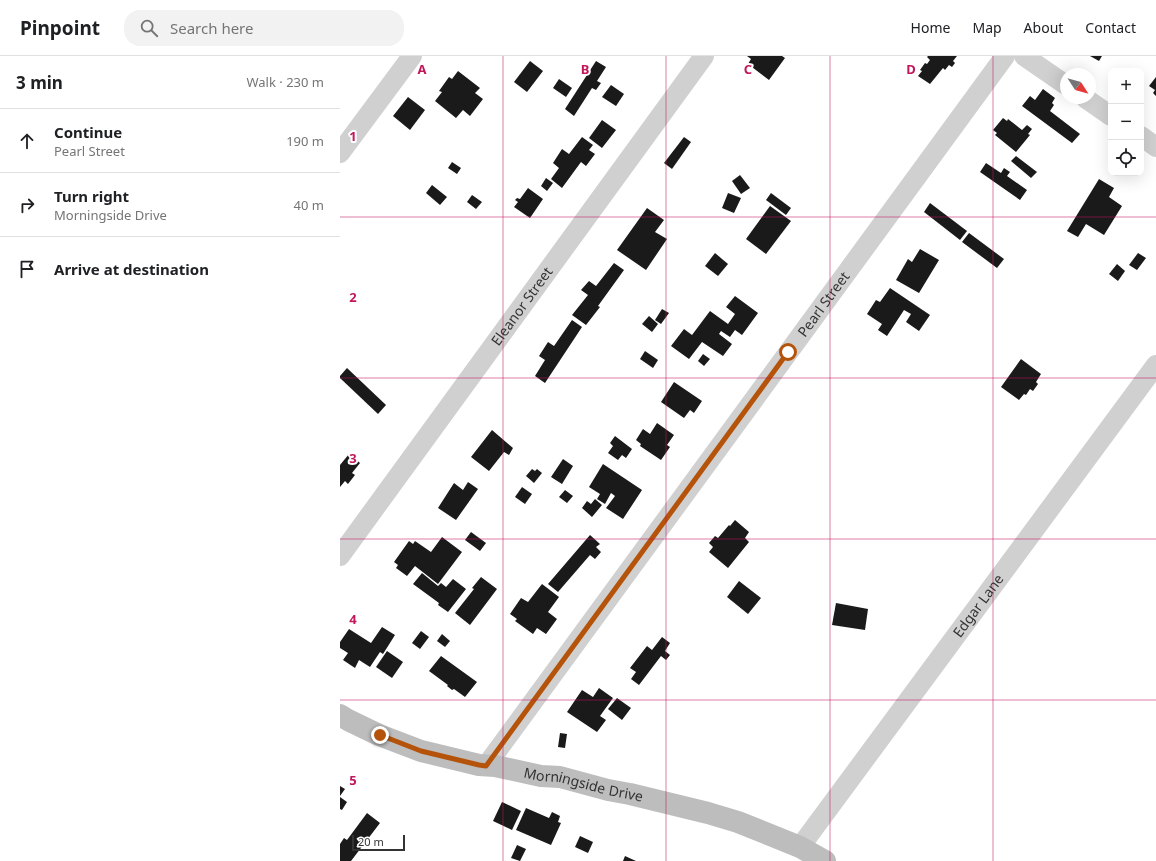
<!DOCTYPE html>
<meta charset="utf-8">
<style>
body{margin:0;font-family:"Noto Sans",sans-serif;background:#f2f2f2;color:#202124}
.controls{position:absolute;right:12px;top:12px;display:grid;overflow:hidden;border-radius:8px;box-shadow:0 4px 16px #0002}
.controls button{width:36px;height:36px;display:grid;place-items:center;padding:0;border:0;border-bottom:1px solid #e0e0e0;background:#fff;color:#202124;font:20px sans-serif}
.compass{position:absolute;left:720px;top:12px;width:36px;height:36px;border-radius:50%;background:#fff;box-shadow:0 4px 16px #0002;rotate:126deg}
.scale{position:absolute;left:12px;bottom:10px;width:53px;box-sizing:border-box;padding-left:4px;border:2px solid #333;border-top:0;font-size:11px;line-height:14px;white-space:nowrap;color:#333;-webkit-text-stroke:3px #fff;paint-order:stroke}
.stop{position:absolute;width:12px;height:12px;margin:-9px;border:3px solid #b45309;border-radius:50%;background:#fff}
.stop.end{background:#b45309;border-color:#fff;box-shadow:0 1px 4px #0008}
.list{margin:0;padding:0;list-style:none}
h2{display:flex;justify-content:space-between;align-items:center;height:52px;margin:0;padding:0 16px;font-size:17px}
h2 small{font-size:13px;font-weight:400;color:#757577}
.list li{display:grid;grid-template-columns:26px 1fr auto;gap:12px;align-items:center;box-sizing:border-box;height:64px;padding:0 16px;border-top:1px solid #e0e0e0}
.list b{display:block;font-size:15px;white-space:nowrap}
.list p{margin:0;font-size:13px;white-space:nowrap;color:#757577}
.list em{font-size:13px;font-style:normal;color:#757577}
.icon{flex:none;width:22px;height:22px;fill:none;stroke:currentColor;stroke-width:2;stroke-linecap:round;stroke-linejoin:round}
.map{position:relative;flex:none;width:816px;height:805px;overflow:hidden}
header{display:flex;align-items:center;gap:24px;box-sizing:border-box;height:56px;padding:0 20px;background:#fff;border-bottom:1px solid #e0e0e0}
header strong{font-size:19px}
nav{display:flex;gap:22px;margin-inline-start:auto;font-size:14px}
.search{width:280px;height:36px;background:#f2f2f2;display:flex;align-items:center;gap:10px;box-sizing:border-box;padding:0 14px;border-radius:16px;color:#757577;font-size:15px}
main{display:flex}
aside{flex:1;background:#fff}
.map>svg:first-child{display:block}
</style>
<header>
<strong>Pinpoint</strong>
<div class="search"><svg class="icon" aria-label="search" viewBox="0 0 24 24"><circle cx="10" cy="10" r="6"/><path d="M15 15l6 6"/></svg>Search here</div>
<nav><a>Home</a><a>Map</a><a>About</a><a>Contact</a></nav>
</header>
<main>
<aside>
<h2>3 min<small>Walk · 230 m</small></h2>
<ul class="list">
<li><svg class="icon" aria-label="ahead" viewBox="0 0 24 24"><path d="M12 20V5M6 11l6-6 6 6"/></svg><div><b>Continue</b><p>Pearl Street</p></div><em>190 m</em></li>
<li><svg class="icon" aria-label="right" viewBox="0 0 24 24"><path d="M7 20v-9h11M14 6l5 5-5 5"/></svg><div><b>Turn right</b><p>Morningside Drive</p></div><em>40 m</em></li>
<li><svg class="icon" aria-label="arrive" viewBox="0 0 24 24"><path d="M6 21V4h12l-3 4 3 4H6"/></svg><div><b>Arrive at destination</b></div></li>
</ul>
</aside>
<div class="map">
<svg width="816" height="805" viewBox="0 0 816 805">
<rect width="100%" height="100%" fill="#fff"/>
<g fill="#1a1a1a">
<polygon points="407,0 442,0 445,2 429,24 408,8 411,3"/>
<polygon points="588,0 617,0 613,5 615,7 612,11 609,9 605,14 603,12 590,28 578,20 582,15 580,14 585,7 587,8 590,4 587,1"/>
<polygon points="750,0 762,0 759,5"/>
<polygon points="190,5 203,15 187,36 174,26"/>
<polygon points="256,5 266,11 257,25 261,27 256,34 252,32 234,60 225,53"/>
<polygon points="118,15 140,32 135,37 143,43 130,60 123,54 116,62 95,45 102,36 99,35 109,21 112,23"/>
<polygon points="816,21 816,40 813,37 815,34 809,30"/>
<polygon points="219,23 232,32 226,41 213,32"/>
<polygon points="271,29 284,38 276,50 262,41"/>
<polygon points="703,33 715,42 712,47 714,49 710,55 740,78 732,87 682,50 690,40 695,44"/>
<polygon points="68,41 85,54 70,74 53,60"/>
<polygon points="663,62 667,65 668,63 682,74 687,69 692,73 688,78 690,79 676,96 655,79 657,77 653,74"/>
<polygon points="262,64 276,74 262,92 249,82"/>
<polygon points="242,81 253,89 249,94 255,98 246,110 241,106 222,132 211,123 219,112 213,107 222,93 229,98"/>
<polygon points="344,81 351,86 332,113 324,107"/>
<polygon points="676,100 697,116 691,122 671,105"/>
<polygon points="112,106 121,112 117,118 108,112"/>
<polygon points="646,107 661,117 664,112 670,116 667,120 687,134 680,144 640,116"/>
<polygon points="400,119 410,132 401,138 392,125"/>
<polygon points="206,122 213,127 207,135 201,130"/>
<polygon points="759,123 774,132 769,141 782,150 764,179 746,168 738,181 727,175"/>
<polygon points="92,129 107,141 100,149 86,137"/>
<polygon points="188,132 203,143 190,162 174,151 178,146 175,144 177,142 180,143"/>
<polygon points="388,137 401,142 394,157 382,152"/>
<polygon points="431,137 451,152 446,159 426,144"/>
<polygon points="132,139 142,146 136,153 127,146"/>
<polygon points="590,147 627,175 620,184 584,156"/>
<polygon points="430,150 451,165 426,198 406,183"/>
<polygon points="307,152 324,164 315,176 327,183 306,214 277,194"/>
<polygon points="629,177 664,203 657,212 622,186"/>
<polygon points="580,193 599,204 579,237 556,224 568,203 572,206"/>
<polygon points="375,197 388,208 378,220 365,210"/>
<polygon points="798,197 806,202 797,214 789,209"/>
<polygon points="274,207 284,214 258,250 260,251 246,269 232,259 248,239 241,234 249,225 256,230"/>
<polygon points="777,208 785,215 778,225 769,218"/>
<polygon points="550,232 590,259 579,275 566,266 571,258 564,254 547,280 538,274 542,268 527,258 536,244 540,246"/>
<polygon points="395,240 418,257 402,279 395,274 390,281 381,275 379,278 392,288 383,300 362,286 349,303 331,290 344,273 352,279 370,255 388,268 395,258 386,251"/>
<polygon points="322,253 329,257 321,268 315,264"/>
<polygon points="309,260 318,268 312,276 302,268"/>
<polygon points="232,264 242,271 205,327 195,320 205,304 199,300 208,286 214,290"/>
<polygon points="305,295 318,304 313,312 300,303"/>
<polygon points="363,298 370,303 364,310 358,305"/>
<polygon points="681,303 701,318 696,326 698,328 693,335 690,333 686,339 684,338 679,344 661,331"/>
<polygon points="7,312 46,349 38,358 0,322 0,320"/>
<polygon points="334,326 362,345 354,357 350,354 344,362 321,346"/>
<polygon points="317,367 334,379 327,389 330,391 321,404 300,390 301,388 296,384 303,373 310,378"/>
<polygon points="152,374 173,392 169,399 164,396 149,415 131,401"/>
<polygon points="275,380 292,393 286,402 282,399 278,404 268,397 273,390 270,387"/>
<polygon points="9,398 20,407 12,417 15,419 8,428 5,425 0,431 0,409"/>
<polygon points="223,403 233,410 222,428 211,421"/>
<polygon points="263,408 302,434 283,463 266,452 275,440 271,437 265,448 257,443 260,438 249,431"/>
<polygon points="192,413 195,415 197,413 202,417 194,427 186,420"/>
<polygon points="128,426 138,433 116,464 98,452 114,427 123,434"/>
<polygon points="182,431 192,438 185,448 175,441"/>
<polygon points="225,434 233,440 227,447 219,441"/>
<polygon points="255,443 262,449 252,461 242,452 247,445 251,448"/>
<polygon points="395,464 409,476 405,482 409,486 388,512 369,496 373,491 369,487 375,480 378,482 389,469 390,470"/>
<polygon points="131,476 146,487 140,495 125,484"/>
<polygon points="250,479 260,488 256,491 261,496 255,503 250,499 218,536 208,528"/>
<polygon points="102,481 122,496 98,528 75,510 67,520 56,512 58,509 54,506 69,485 73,488 75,485 91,496"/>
<polygon points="82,517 98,530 101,527 106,531 113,523 126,533 108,556 98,549 99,547 73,528"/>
<polygon points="141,521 157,533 130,569 115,557 134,533 132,532"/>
<polygon points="399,525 421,542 408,558 387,541"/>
<polygon points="202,528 219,541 208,556 217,563 206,578 197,572 193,578 175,565 177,563 170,558 181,542 188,546"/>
<polygon points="496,547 528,553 525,574 492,569"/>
<polygon points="42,571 55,579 43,598 40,596 30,611 19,604 15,612 3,604 8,597 0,592 0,586 9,573 31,587"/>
<polygon points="81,575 89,581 80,593 72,587"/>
<polygon points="102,578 110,585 105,591 97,585"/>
<polygon points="322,581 330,587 325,595 330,599 326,604 321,600 299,629 291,623 296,616 290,612 307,590 312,594"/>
<polygon points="47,595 63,606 52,622 36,611"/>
<polygon points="101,600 137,626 125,641 114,633 112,634 107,630 108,629 89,615"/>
<polygon points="259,632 273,642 260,660 266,664 257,676 227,656 242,634 253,641"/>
<polygon points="277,642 291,652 282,664 268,653"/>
<polygon points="220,677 227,678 225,692 218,691"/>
<polygon points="0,730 5,733 0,740"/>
<polygon points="0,741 7,746 2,754 0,753"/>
<polygon points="162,746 181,755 172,774 153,765"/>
<polygon points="186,752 209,762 212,756 220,760 218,766 221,767 211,789 176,774"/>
<polygon points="27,757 40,767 11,805 0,805 0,788 4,782 7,784"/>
<polygon points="240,780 253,786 248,797 235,791"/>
<polygon points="177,789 186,793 180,805 171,802"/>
<polygon points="285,800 296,805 283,805"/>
</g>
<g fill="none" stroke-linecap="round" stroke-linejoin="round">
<g stroke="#d0d0d0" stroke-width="20">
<polyline points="684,0 726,29"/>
<polyline points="745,42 771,60"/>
<polyline points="801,80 816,91"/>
<polyline points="0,97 72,0"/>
<path id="s1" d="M0 500 364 0"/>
<path id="s2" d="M146 710 665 0"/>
<path id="s3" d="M460 791 816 309"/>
</g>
<path stroke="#bdbdbd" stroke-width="22" id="s4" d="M0 659 8 664 39 679 81 695 139 709 155 710 201 720 220 721 268 734 290 738 368 757 398 766 460 791 485 805"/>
</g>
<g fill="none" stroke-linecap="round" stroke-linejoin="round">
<polyline stroke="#b45309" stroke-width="5" points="40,679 81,695 139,709 146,710 448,296"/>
</g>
<path fill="none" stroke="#c2185b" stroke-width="1" stroke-opacity="0.55" d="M163 0V805M326 0V805M490 0V805M653 0V805M0 161H816M0 322H816M0 483H816M0 644H816"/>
<g text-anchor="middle" stroke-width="4" stroke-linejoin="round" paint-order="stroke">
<g font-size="14" fill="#333" stroke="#fff">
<text dy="5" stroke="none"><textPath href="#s2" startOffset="572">Pearl Street</textPath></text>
<text dy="5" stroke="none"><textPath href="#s1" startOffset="309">Eleanor Street</textPath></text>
<text dy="5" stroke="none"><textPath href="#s3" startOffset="300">Edgar Lane</textPath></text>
<text dy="5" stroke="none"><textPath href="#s4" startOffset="255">Morningside Drive</textPath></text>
</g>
</g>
<g font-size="13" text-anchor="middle" font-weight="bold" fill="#c2185b" stroke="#fff" stroke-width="4" stroke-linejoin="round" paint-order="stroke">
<text x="82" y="18">A</text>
<text x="245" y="18">B</text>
<text x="408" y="18">C</text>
<text x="571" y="18">D</text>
<text x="13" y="85">1</text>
<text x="13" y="246">2</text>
<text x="13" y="407">3</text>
<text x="13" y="568">4</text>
<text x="13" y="729">5</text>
</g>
</svg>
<div class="controls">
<button>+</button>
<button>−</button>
<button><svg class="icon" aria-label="locate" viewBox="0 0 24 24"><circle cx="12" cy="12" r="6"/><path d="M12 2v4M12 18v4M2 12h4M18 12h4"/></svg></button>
</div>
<svg class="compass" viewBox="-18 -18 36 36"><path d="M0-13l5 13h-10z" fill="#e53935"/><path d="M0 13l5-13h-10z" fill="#757577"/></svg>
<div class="scale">20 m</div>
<div class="stop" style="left:448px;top:296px"></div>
<div class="stop end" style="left:40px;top:679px"></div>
</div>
</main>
